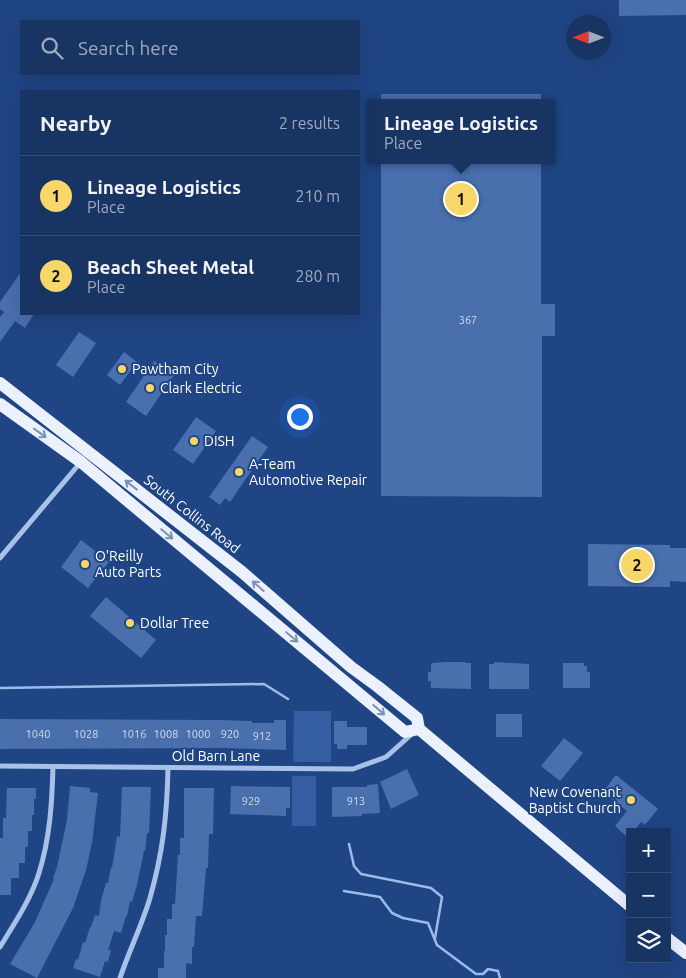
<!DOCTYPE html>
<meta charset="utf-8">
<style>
body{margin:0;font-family:Ubuntu,sans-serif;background:#213c69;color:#f1f3f6}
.controls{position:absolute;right:15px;bottom:15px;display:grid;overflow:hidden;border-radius:0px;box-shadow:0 5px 20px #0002}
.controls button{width:45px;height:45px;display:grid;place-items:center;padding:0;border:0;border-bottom:1px solid #364f78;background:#183463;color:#f1f3f6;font:25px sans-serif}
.compass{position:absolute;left:566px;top:15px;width:45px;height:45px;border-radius:50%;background:#183463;box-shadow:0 5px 20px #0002;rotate:270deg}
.you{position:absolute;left:299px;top:416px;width:18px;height:18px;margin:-12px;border:4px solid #fff;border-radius:50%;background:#1a73e8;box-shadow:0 0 0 8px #1a73e833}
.badge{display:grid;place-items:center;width:32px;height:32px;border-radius:50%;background:#f7d769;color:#111;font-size:16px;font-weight:700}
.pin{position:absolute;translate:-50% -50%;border:2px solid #fff;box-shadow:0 1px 5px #0006}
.popup{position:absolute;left:367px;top:99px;width:188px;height:65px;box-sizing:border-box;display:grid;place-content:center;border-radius:0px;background:#183463;filter:drop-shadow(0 1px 4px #0005);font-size:16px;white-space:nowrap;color:#9faabe}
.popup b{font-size:19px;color:#f1f3f6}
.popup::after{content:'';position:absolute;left:50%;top:100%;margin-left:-10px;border:10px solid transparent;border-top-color:#183463}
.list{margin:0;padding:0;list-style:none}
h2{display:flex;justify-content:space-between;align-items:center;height:65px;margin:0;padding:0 20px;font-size:21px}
h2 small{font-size:16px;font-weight:400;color:#9faabe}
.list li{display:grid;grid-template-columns:32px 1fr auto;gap:15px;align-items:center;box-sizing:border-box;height:80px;padding:0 20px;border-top:1px solid #364f78}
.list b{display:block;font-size:19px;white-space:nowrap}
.list p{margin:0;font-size:16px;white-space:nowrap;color:#9faabe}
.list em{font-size:16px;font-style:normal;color:#9faabe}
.icon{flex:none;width:28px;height:28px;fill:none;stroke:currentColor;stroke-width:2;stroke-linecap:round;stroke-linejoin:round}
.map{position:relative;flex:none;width:686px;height:978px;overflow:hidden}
.search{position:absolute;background:#183463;box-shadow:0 5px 20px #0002;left:20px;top:20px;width:340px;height:55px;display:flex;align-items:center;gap:12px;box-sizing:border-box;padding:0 18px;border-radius:0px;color:#9faabe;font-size:19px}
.panel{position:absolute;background:#183463;box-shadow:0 5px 20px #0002;left:20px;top:90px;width:340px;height:225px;border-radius:0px}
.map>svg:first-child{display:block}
</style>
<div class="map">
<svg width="686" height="978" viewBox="0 0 686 978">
<rect width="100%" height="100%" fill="#204584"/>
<g fill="#345ea1">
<polygon points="294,711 331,711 331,762 293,762"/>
<rect x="292" y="776" width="24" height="50"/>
</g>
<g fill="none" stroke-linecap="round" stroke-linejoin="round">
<g stroke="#9cbbeb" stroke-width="2.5">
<polyline points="0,688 264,684 288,699"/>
<polyline points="349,844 354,866 361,874 431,888 442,897 435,938"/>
<polyline points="344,891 380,897 392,913 403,918 428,923 437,945 476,974 483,974 488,969 498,971 500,978"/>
</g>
</g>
<g fill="#496fad">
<polygon points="619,0 686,0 686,15 619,16"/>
<rect x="381" y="94" width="160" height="9"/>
<polygon points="381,160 541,160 541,304 555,304 555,336 542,336 542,497 381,496"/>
<polygon points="21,272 21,314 34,314 25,328 15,321 0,342 0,317 4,312 0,309 0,302"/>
<polygon points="79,332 96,343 73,377 56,365"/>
<polygon points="124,352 137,362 120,385 107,375"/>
<polygon points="154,361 174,375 146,416 126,402"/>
<polygon points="196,417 216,431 193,464 173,450"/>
<polygon points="252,436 268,447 230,502 225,498 220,505 209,497"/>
<polygon points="81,540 109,562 88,588 61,567"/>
<polygon points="588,544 670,545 670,548 686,548 686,582 670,581 670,587 588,586"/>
<polygon points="106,597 156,640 141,658 90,616"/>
<polygon points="446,662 466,662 466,663 471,663 471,689 431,688 431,681 428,681 428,672 431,672 431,665 432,663"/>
<polygon points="494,662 529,664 529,689 489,689 489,664 494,664"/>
<polygon points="563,663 584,663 584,666 587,666 587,672 590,672 590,688 563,688"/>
<rect x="496" y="714" width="26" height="23"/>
<polygon points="0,719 220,720 252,721 252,723 274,723 274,720 286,720 286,750 224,748 0,749"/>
<polygon points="334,721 347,721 347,727 367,727 367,745 347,745 347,749 337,749 337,744 334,744"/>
<polygon points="564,738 583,753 560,781 541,766"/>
<polygon points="407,769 419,795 391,809 380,782"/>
<polygon points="616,775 658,809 645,825 641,822 633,832 630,832 628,838 615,826 627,811 603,792"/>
<polygon points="378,784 380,813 362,814 362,816 332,817 332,787 367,787 367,785"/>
<polygon points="70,786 90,788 90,792 98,793 92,843 86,870 73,908 37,978 10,964 35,922 54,879 53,878 57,867 67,820"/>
<polygon points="231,786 290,787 290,808 286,808 286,816 230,814"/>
<polygon points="122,787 151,787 149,833 147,833 145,851 144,851 137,885 132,902 130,901 127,916 126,916 121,933 114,931 108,950 111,950 108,962 105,961 100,977 73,968 76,959 78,960 83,942 85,943 90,927 91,927 95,915 99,916 101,901 106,883 108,883 111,867 112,868 117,836 120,837"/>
<polygon points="7,788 36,788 36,799 34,799 34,815 32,815 32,831 28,831 28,847 25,847 25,863 19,863 19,878 11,878 11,895 0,895 0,838 3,838 3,818 6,818"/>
<polygon points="184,788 214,788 213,834 209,834 208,868 206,868 202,916 196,916 194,947 192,947 192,964 186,963 186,978 158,978 158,968 164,968 164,951 165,951 165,935 167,935 167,919 172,919 172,904 175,904 178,855 180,855 180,838 184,838"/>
</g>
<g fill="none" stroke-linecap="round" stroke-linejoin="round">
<g stroke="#a8c1e9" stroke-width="5">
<polyline points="0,558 80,463"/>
<polyline points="0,766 353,769 386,757 413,733"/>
<path d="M0 947C14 924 31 899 39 873 50 838 52 802 53 767"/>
<path d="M120 978C129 951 142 925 150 898 163 852 167 815 168 768"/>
</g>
<g stroke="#ebf1fe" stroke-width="12">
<polyline points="0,383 242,572 351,667 377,686 417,718 419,729 630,906"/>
<polyline points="0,404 81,462 405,732 419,729"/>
<polyline points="667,938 686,953"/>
</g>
</g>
<defs><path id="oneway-shaft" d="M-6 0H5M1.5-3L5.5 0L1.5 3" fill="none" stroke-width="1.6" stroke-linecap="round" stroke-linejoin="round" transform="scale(1.25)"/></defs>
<g stroke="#7b92bb">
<use href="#oneway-shaft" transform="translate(40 433) rotate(36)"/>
<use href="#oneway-shaft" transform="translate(131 485) rotate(-142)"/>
<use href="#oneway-shaft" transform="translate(167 534) rotate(40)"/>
<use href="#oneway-shaft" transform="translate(258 586) rotate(-139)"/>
<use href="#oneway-shaft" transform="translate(292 637) rotate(40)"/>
<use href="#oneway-shaft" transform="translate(379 710) rotate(41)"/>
</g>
<g fill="#f7d769" stroke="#204584" stroke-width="2">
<circle cx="122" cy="369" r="5"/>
<circle cx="150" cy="388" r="5"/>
<circle cx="194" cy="441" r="5"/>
<circle cx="239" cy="472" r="5"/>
<circle cx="85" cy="564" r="5"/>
<circle cx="130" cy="623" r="5"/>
<circle cx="631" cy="800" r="5"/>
</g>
<g text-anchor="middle" stroke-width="4" stroke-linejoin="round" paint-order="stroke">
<g font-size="11" fill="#d2dbea">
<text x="468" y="324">367</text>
<text x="38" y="738">1040</text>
<text x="86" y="738">1028</text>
<text x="134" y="738">1016</text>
<text x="166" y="738">1008</text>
<text x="198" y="738">1000</text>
<text x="230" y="738">920</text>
<text x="262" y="740">912</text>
<text x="251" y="805">929</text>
<text x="356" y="805">913</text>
</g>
<g font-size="14" fill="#fff" stroke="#204584" text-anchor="start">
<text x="132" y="374">Pawtham City</text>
<text x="160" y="393">Clark Electric</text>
<text x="204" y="446">DISH</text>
<text x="249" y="469">A-Team<tspan x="249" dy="16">Automotive Repair</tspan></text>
<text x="95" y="561">O'Reilly<tspan x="95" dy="16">Auto Parts</tspan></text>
<text x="140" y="628">Dollar Tree</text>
<text x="621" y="797" text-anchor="end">New Covenant<tspan x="621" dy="16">Baptist Church</tspan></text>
</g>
<g font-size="14" fill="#fff" stroke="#204584">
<text transform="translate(192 514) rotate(38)" y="5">South Collins Road</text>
<text x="216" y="761">Old Barn Lane</text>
</g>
</g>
</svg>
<div class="controls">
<button>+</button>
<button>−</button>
<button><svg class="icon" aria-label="layers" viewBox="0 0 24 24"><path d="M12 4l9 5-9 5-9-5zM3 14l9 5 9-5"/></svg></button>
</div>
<svg class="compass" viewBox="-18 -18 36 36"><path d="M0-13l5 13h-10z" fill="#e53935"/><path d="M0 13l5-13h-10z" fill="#9faabe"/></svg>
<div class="you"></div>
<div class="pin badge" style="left:461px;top:199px">1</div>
<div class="popup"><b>Lineage Logistics</b>Place</div>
<div class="pin badge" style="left:637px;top:565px">2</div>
<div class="search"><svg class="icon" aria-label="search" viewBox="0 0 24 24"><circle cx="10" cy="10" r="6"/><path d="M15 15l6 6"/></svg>Search here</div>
<section class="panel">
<h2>Nearby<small>2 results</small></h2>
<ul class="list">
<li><span class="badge">1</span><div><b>Lineage Logistics</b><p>Place</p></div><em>210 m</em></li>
<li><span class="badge">2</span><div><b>Beach Sheet Metal</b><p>Place</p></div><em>280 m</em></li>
</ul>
</section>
</div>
